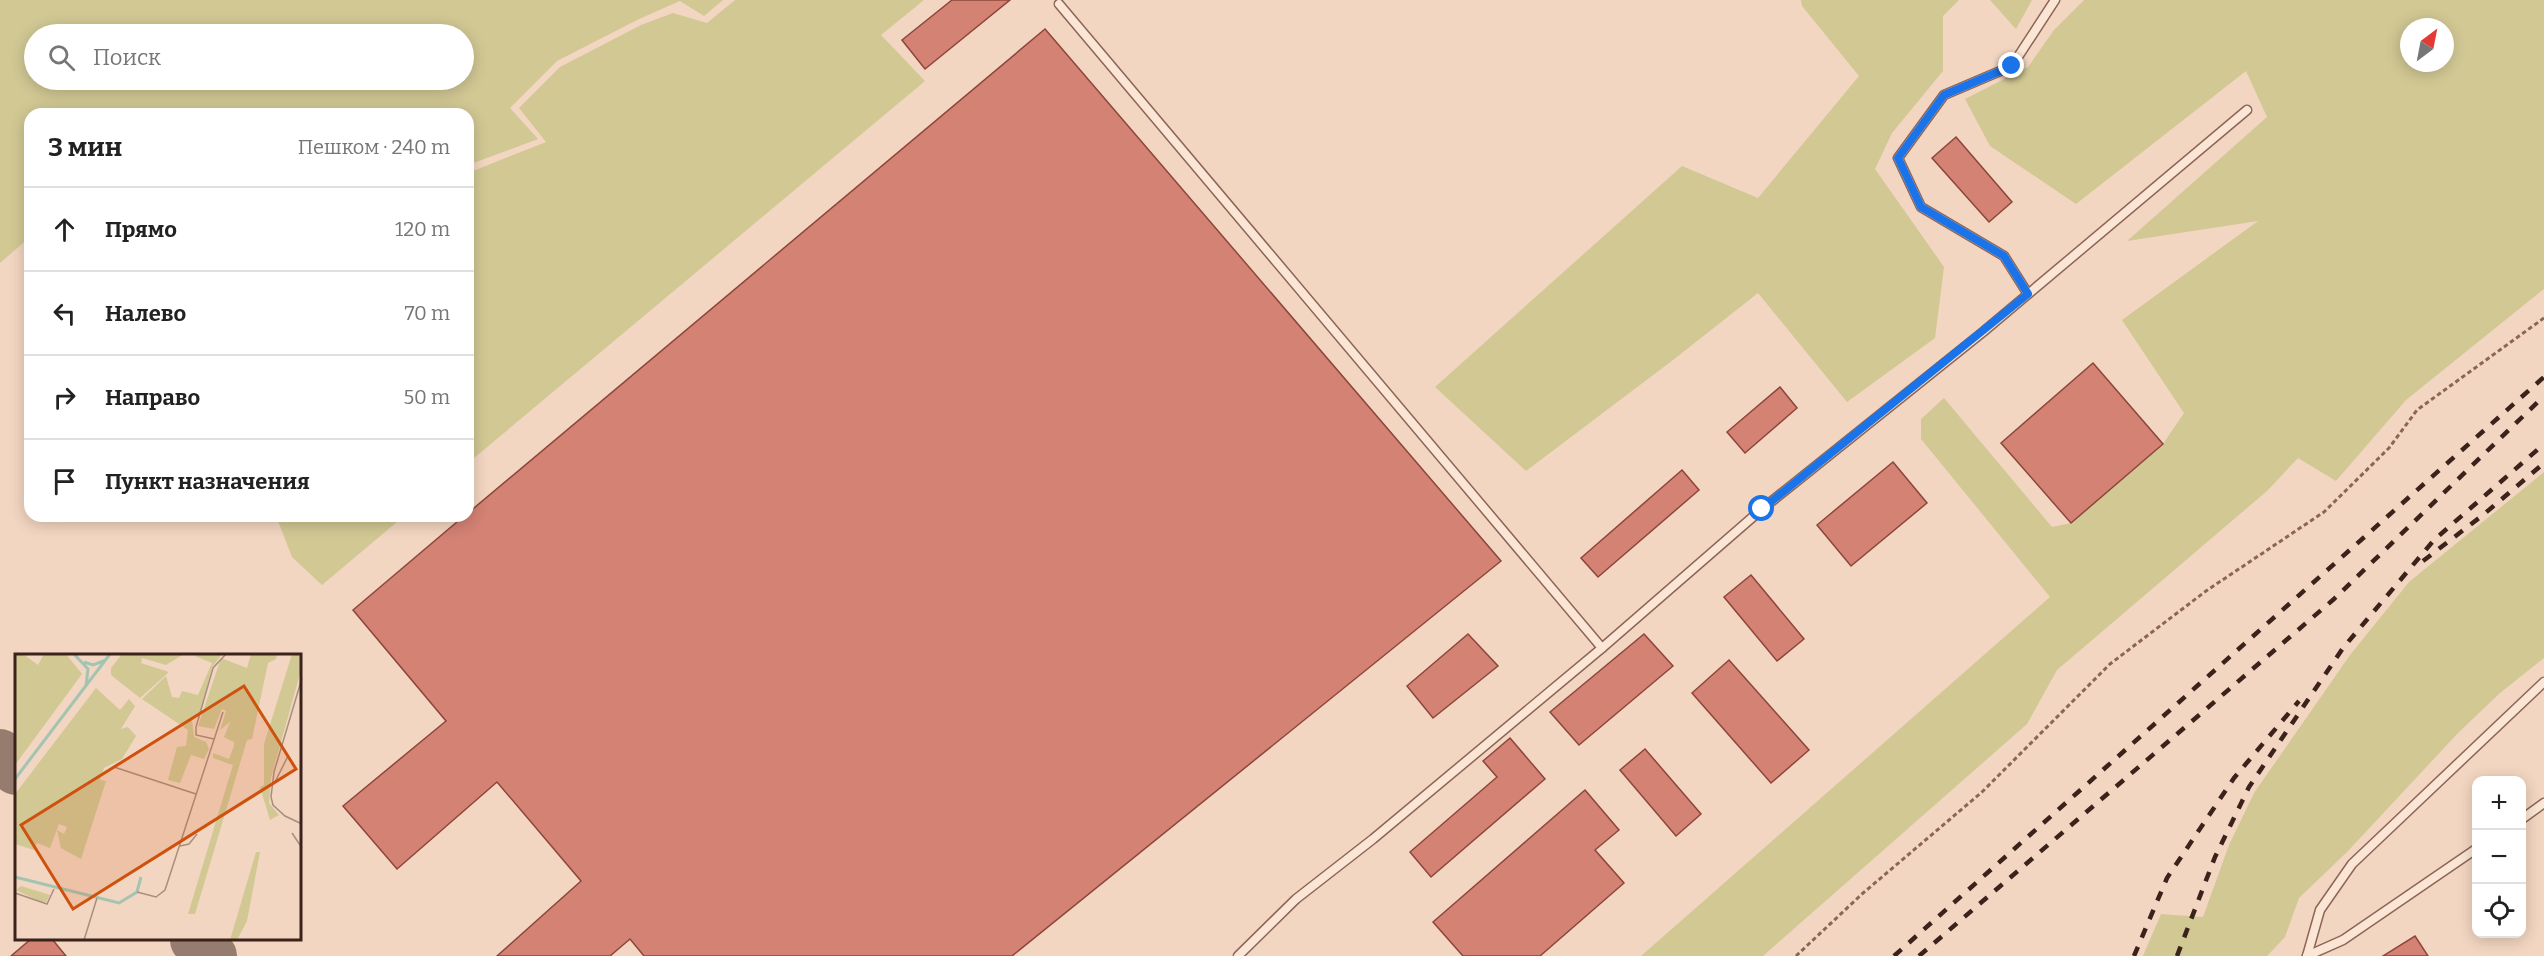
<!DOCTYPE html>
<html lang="ru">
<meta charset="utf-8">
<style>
body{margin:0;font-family:Bitter,serif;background:#f6f6f6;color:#222}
.controls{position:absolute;right:18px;bottom:18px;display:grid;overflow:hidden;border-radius:12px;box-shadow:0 3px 15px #0003}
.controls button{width:54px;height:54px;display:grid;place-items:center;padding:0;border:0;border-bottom:2px solid #e0e0e0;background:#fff;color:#222;font:30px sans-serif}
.compass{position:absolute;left:2400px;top:18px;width:54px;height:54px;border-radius:50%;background:#fff;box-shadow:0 3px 15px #0003;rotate:32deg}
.stop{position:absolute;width:18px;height:18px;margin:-14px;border:4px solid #1a73e8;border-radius:50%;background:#fff}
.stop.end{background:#1a73e8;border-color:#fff;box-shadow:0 2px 6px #0008}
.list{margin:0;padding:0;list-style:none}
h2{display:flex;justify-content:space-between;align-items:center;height:78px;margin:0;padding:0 24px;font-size:26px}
h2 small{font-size:20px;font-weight:400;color:#767676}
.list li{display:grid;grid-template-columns:39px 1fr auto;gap:18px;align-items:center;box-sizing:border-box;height:84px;padding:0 24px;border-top:2px solid #e0e0e0}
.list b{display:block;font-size:22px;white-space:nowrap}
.list em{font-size:20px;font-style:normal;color:#767676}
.icon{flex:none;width:33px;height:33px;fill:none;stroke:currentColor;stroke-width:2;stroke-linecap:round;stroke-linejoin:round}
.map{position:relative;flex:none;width:2544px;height:956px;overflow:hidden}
.search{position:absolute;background:#fff;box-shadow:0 3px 15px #0003;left:24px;top:24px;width:450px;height:66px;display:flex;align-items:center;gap:15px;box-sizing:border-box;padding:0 21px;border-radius:33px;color:#767676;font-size:22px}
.panel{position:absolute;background:#fff;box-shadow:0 3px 15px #0003;left:24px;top:108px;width:450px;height:414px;border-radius:18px}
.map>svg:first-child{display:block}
</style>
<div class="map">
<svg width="2544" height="956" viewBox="0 0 2544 956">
<rect width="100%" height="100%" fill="#f2d6c1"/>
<g fill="#d1c894" fill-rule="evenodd">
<path d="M0 0H723L704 16 680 1 639 19 557 61 510 108 538 139 468 165V114H30V237L0 263ZM464 34V80H34V34Z"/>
<polygon points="735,0 924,0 881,35 925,81 468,463 468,173 546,142 519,108 560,67 641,25 673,13 707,23"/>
<polygon points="1801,0 1959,0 1943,16 1943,71 1892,133 1875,169 1944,267 1935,338 1847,402 1758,293 1673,360 1526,471 1435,387 1682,166 1758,198 1859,76 1802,6"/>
<polygon points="1990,0 2032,0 2016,29"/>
<path d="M2084 0H2544V289L2406 400 2336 481 2298 458 2267 491 2057 670 2027 724 1763 956H1641L2050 597 1921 439V419L1944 398 2052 527 2071 523 2163 444 2184 413 2122 320 2258 221 2127 241 2267 117 2246 71 2076 204 1990 146 1965 99 2028 67 2054 30ZM2409 27H2445V63H2409Z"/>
<polygon points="2544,472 2544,658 2500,693 2458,733 2348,851 2299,898 2285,937 2267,956 2143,956 2161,914 2203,917 2229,845 2254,793 2350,655 2409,582"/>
<polygon points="276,516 404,516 322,585 292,557"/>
</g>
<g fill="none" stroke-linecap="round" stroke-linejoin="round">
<g stroke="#967c6e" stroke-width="50">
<polyline points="0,754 16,770"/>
<polyline points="195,940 212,956"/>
</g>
</g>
<g fill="#d38274" stroke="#8e463b" stroke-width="1.5">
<polygon points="952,0 1010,0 925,69 902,40"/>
<polygon points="1045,29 1501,561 1012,956 644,956 630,939 610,956 497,956 581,881 497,782 397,869 343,806 446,721 353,610 464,516 468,516 468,513"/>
<polygon points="1956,137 2012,202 1989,222 1932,158"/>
<polygon points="2093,363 2163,444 2071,523 2001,443"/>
<polygon points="1780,387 1797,408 1745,453 1727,432"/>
<polygon points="1893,462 1927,503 1851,566 1817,525"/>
<polygon points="1682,470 1699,490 1598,577 1581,558"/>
<polygon points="1751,575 1804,639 1777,661 1724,597"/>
<polygon points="1468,634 1498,666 1433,718 1407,686"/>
<polygon points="1644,634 1673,666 1579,745 1550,712"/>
<polygon points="1729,660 1809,750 1771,783 1692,693"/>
<polygon points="1510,738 1545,779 1431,877 1410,852 1497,777 1483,761"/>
<polygon points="1645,749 1701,814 1676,836 1620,770"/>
<polygon points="1585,790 1619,830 1595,850 1624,883 1540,956 1463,956 1433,922"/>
<polygon points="2415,936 2428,956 2383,956"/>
<polygon points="31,939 52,939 66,956 11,956"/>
</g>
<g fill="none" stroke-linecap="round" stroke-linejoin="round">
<defs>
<g id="service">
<polyline points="1059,4 1602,648"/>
<polyline points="2028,294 2004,256 1921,207 1898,158 1944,95 2012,66 2055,0"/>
<polyline points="2522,819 2544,803"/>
<polyline points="1238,956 1296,899 1373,839 1602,648 1762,509 1983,332 2247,110"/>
<polyline points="2307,956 2320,910 2352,864 2544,682"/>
<polyline points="2307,956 2343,940 2476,849"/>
</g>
</defs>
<use href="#service" stroke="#8d6557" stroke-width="11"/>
<polyline stroke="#8d6557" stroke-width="3" stroke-dasharray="4.5 3" stroke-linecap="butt" points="1796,956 1862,894 1982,792 2110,664 2206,591 2324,512 2389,448 2417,410 2544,318"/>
<use href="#service" stroke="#fbe6d5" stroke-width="8"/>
<g stroke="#3b231c" stroke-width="4.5" stroke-dasharray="10 10" stroke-linecap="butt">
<polyline points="2423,561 2483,515 2544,463"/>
<polyline points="1894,956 2544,377"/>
<polyline points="1919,956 2334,599 2544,396"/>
<polyline points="2134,956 2167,878 2234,778 2299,701"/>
<polyline points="2177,956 2215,857 2249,787 2343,648 2434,540 2544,444"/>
</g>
</g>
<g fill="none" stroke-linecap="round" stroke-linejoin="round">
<polyline stroke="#1a73e8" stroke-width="8" points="1762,509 2028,294 2004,256 1921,207 1898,158 1944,95 2012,66"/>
</g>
<g transform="translate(15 654)">
<rect width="286" height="286" fill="#f2d6c1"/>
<path d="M0 0H8L23 11 29 0H51L67 20 0 111ZM107 0H169L151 11 127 4 126 9 154 18 125 44 96 21V14ZM183 0H207L197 13 184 63 178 62 177 66 179 83 191 88 194 95 189 105 176 101 165 129 153 126 162 93 171 92 173 76 127 45 151 22 157 43 164 44 167 37 183 41 197 9 180 2ZM236 0H262L261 5 253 9 237 85 232 86 180 260H173L218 111 198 104V99L214 105 219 92V88L209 83 215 68 205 76 211 57 207 55 199 75 183 72 206 4 232 14ZM277 0H286V16L256 124 254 149 264 161 255 166 245 133 249 131V90ZM81 34 105 56 114 45 120 52 106 75 113 73 121 82 107 105 89 114 85 126 91 127 66 205 46 194 42 176 49 180 52 173 44 170 35 194 22 189 19 196 0 190V140ZM241 198H245L232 267 222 286H215ZM6 232 35 241 31 248 24 247 1 236Z" fill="#d1c894"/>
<path fill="none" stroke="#a4c4b2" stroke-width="3" d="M59 0 73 15 71 32M69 8 78 11 91 6M0 125 95 0M0 223 104 249 122 238 126 223"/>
<path fill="none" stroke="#a98e7f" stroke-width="1.5" d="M287 24 259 118 256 143 258 151 270 162 287 170M199 85 181 81V73L198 14 211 0M99 113 181 140M260 128 273 102M277 179 287 194M165 192 174 190 182 180M122 238 141 243 150 236 208 58M0 239 32 250 39 235M69 286 82 244"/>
<path fill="#ce510e" fill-opacity="0.15" stroke="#ce510e" stroke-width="3" d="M229 32 281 115 58 255 6 171Z"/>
<rect width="286" height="286" fill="none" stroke="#3b231c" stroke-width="3"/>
</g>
</svg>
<div class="controls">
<button>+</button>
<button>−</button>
<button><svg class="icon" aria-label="locate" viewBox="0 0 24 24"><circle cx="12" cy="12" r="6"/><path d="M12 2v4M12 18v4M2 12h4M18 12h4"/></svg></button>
</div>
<svg class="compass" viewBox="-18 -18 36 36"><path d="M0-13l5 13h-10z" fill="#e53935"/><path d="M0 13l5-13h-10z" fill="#767676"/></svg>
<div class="stop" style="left:1762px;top:509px"></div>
<div class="stop end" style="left:2012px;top:66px"></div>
<div class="search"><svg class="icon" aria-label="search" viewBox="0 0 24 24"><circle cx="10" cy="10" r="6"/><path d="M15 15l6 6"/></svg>Поиск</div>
<section class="panel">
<h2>3 мин<small>Пешком · 240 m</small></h2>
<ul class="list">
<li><svg class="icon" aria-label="ahead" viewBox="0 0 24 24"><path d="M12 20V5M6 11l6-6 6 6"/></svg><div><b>Прямо</b></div><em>120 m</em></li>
<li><svg class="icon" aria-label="left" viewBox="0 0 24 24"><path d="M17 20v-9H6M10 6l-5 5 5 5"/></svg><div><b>Налево</b></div><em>70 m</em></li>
<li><svg class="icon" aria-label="right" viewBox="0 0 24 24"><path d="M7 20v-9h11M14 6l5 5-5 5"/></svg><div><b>Направо</b></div><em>50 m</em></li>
<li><svg class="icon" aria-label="arrive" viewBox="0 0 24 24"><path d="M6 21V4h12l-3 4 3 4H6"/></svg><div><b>Пункт назначения</b></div></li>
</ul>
</section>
</div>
